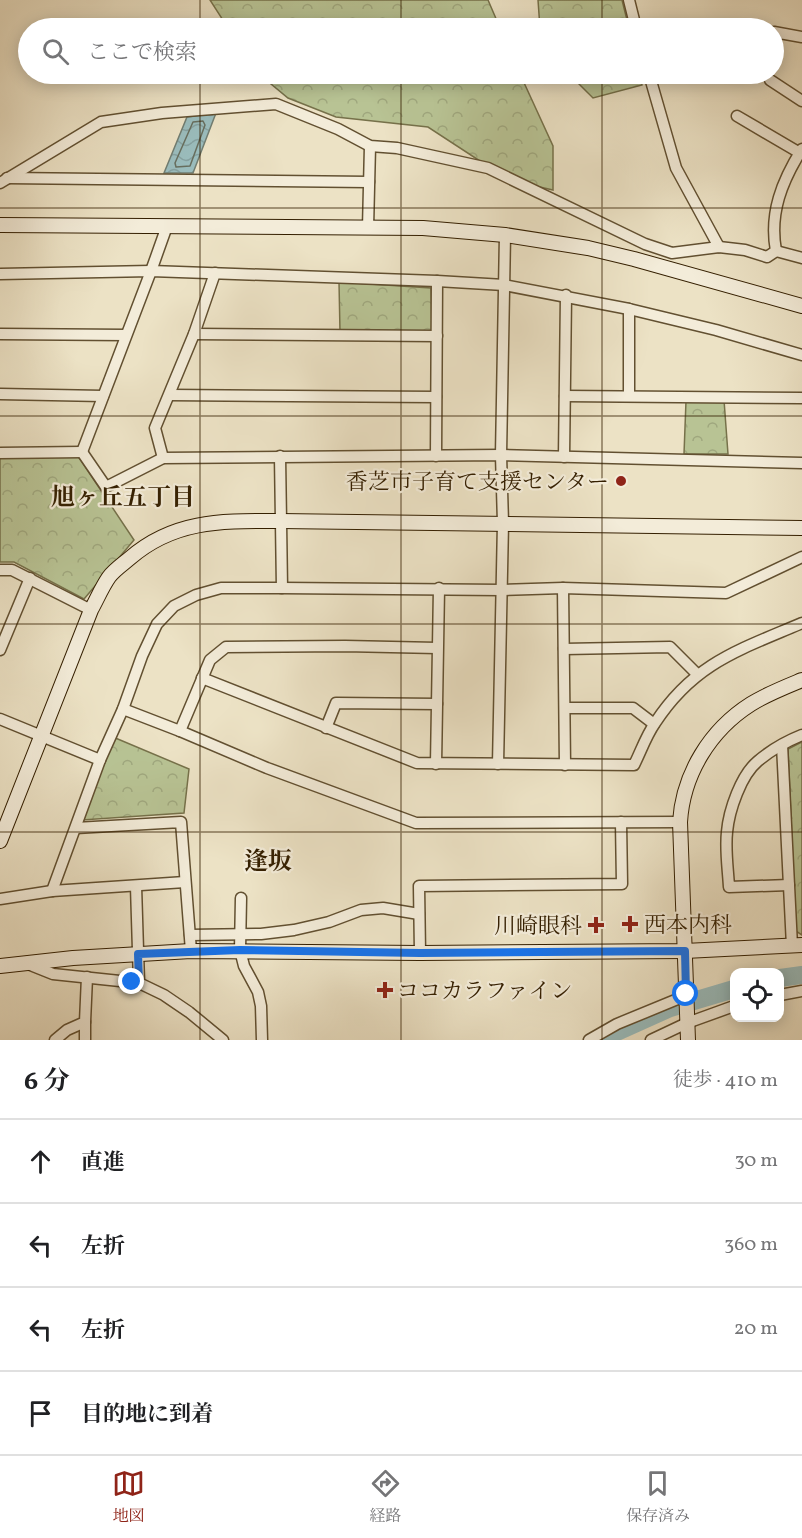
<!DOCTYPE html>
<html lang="ja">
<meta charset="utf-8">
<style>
body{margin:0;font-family:Vollkorn,"Noto Serif JP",serif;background:#f6f6f6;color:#202124}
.controls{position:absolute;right:18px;bottom:18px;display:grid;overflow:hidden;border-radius:12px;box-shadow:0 3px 15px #0003}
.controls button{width:54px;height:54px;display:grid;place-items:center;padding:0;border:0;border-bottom:2px solid #e0e0e0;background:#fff;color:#202124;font:30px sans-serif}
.stop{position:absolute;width:18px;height:18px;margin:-14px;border:4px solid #1a73e8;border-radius:50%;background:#fff}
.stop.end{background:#1a73e8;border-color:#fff;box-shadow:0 2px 6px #0008}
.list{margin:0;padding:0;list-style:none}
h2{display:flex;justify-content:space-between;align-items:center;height:78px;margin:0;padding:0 24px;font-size:26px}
h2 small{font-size:20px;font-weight:400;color:#757577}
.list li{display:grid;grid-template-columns:39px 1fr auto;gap:18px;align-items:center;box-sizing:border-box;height:84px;padding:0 24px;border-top:2px solid #e0e0e0}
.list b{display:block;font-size:22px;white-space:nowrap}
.list em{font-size:20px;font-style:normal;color:#757577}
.icon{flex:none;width:33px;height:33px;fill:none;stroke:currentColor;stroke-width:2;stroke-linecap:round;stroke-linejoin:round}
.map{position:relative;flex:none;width:802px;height:1040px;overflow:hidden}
.search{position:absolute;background:#fff;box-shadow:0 3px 15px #0003;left:18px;right:18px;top:18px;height:66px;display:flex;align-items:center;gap:15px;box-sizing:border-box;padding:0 21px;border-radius:33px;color:#757577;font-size:22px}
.sheet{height:414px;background:#fff}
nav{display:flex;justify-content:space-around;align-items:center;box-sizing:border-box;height:84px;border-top:2px solid #e0e0e0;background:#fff;font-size:16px;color:#757577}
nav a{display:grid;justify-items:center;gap:3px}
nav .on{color:#8f2418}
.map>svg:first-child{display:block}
</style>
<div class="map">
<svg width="802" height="1040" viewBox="0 0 802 1040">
<defs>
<pattern id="forest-crowns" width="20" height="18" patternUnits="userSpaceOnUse" patternTransform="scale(1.5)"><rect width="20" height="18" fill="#b8c394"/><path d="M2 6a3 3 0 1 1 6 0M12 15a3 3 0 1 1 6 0" fill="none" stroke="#9fa77e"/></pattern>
<pattern id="water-waves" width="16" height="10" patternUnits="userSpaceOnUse" patternTransform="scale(1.5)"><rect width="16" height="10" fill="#9abcbc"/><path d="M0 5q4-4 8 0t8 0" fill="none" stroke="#85a1a0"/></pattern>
</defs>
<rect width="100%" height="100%" fill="#ece2c5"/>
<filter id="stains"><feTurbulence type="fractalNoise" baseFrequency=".00333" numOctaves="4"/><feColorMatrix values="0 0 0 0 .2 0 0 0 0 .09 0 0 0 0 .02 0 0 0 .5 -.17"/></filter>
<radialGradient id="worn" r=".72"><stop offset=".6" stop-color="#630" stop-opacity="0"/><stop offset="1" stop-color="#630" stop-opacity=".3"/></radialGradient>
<g fill="url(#forest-crowns)" stroke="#76714a" stroke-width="1.5">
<polygon points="210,0 488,0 500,28 228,28"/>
<polygon points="538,0 622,0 629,28 540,28"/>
<polygon points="259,74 520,74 553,146 553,190 509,180 428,127 336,117 288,98"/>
<polygon points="569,74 640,74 642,85 593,98"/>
<polygon points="339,282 431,288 432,331 340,332"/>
<polygon points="724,400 728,454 684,454 686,401"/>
<polygon points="0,456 78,456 134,540 84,599 14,562 0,562"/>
<polygon points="113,737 189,769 184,813 82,820"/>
<polygon points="802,742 802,935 796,931 788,749"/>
</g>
<polygon fill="url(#water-waves)" stroke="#717d71" stroke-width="1.5" points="216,113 193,173 164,173 187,117"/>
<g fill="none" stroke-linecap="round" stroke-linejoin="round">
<polygon stroke="#676e5e" stroke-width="1.5" points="193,122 203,121 205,125 190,166 176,167 175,163"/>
<g stroke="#9abcbc" stroke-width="18">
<polyline points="780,978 802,975"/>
<polyline points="599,1040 670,1008 734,989"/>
</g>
<defs>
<g id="street">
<polyline points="629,0 636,28"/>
<polyline points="721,28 722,25 741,28"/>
<polyline points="774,32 802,37"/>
<polyline points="649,74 676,168 719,247"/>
<polyline points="770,80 802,101"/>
<polyline points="737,116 800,153"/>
<polyline points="7,178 369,182"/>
<path d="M0 183 101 122 162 113 276 104 338 129 370 146 397 148 488 168 645 244 672 253 719 247 745 250 767 257 776 251C769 213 782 181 802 149"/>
<polyline points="368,228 370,146"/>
<polyline points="776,251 802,258"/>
<polyline points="0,274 151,271 437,281 504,285 629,309 716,330 802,355"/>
<polyline points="0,334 126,335"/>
<polyline points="194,334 437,336"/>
<polyline points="0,394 103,396"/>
<polyline points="170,395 436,397"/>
<polyline points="565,396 802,398"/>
<polyline points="629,396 629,309"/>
<polyline points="82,452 106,487 163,458 501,455 802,463"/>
<polyline points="82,452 151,271 167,226"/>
<polyline points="0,453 82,452"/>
<polyline points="280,456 282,588"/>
<polyline points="436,456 437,281"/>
<polyline points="564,457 566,295"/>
<polyline points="163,458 155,428 194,334 215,273"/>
<polyline points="0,570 12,570 91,610"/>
<polyline points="563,588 565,765"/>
<polyline points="564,649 670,647 697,674"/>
<polyline points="0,650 30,578"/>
<path d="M202 678 417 763 634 765C641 751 646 736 655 723 694 663 739 650 802 623"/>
<polyline points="565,708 633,708 654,724"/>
<polyline points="123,709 180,731 267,768 416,823 680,822"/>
<polyline points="0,719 100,760"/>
<polyline points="326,728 336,703 437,704"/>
<polyline points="180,731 210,660 226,647 345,646 437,648"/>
<polyline points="782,745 792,946"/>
<polyline points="436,764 439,588"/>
<polyline points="498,764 503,523 501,455 505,235"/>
<polyline points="76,828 181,822 191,951"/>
<path d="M789 885 729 887C728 869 725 850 727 832 729 810 741 775 758 761 771 750 787 741 802 735"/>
<polyline points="136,886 139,983"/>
<polyline points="52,891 100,760 123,709 142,656 157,624 174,606 196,595 221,588 282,588 502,590 563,588 726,593 802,557"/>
<polyline points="241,898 240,950 244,966 258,992 261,1006 262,1040"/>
<polyline points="0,899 52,891 185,882"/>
<polyline points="190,935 261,934 294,930 329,922 361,910 383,908 419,914"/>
<polyline points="420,953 419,886 622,884 621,822"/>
<polyline points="28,964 53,974 139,983 164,995 189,1012 223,1040"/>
<polyline points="780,995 802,991"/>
<polyline points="55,1040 67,1030 85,1022 87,977"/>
<polyline points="85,1040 85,1022"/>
<polyline points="589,1040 617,1024 685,996"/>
<polyline points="651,1040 687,1023 734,1006"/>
</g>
<g id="secondary">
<polyline points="0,225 423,228 505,235 588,248 634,259 802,306"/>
<path d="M0 841 91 610C97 599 102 587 109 577 114 570 123 564 130 558 175 519 224 521 280 521L802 528"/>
<polyline points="0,966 73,958 191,951 420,953 685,951 802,945"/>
<path d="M688 1040 680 822C683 774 710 730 751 704 767 694 785 687 802 680"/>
</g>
</defs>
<use href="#street" stroke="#625031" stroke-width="13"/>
<use href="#secondary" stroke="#341f00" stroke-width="16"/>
<use href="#street" stroke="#f3ecd9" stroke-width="10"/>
<use href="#secondary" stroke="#f3ecd9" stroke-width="14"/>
</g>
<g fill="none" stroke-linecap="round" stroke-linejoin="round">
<polyline stroke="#1a73e8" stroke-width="8" points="132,982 139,983 138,954 240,950 420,953 685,951 686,994"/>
</g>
<path fill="none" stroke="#341f00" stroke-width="1.5" stroke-opacity="0.55" d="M200 0V28M401 0V28M602 0V28M200 74V1040M401 74V1040M602 74V1040M0 208H802M0 416H802M0 624H802M0 832H802"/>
<g fill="#8f2418" stroke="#f3ecd9" stroke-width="2">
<circle cx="621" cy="481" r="6"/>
<path d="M627 915h6v6h6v6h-6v6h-6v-6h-6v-6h6z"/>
<path d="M593 916h6v6h6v6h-6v6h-6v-6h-6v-6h6z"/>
<path d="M382 981h6v6h6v6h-6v6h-6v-6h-6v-6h6z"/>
</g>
<g text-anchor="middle" stroke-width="4.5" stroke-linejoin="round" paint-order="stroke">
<g font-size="22" fill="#341f00" stroke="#f3ecd9" text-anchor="end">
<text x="609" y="489">香芝市子育て支援センター</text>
<text x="644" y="932" text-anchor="start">西本内科</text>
<text x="582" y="933">川崎眼科</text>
<text x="397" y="998" text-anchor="start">ココカラファイン</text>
</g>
<g font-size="24" font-weight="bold" fill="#341f00" stroke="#f3ecd9">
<text x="123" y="505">旭ヶ丘五丁目</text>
<text x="268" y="869">逢坂</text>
</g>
</g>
<rect width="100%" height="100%" filter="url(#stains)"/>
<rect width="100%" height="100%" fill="url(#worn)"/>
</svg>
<div class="controls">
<button><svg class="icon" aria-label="locate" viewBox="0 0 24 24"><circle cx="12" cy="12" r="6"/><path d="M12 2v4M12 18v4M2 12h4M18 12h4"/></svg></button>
</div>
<div class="stop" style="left:686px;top:994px"></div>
<div class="stop end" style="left:132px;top:982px"></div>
<div class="search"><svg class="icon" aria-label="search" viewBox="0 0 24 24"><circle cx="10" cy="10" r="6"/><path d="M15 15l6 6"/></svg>ここで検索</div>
</div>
<section class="sheet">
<h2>6 分<small>徒歩 · 410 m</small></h2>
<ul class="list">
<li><svg class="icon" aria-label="ahead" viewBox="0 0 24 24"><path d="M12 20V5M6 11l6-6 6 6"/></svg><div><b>直進</b></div><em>30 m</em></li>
<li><svg class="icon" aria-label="left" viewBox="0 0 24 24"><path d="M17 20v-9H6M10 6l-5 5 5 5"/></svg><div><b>左折</b></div><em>360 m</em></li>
<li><svg class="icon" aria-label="left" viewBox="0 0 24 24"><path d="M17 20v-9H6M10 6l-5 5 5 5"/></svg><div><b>左折</b></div><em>20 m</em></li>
<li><svg class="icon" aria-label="arrive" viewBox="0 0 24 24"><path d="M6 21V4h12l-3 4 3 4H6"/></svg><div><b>目的地に到着</b></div></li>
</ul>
</section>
<nav>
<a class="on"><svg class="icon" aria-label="map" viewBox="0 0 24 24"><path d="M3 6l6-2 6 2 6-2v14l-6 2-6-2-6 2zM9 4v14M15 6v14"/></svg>地図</a>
<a><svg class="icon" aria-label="directions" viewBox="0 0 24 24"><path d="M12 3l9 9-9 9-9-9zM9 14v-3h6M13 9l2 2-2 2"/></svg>経路</a>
<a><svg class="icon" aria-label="saved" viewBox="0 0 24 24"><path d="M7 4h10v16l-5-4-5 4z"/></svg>保存済み</a>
</nav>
